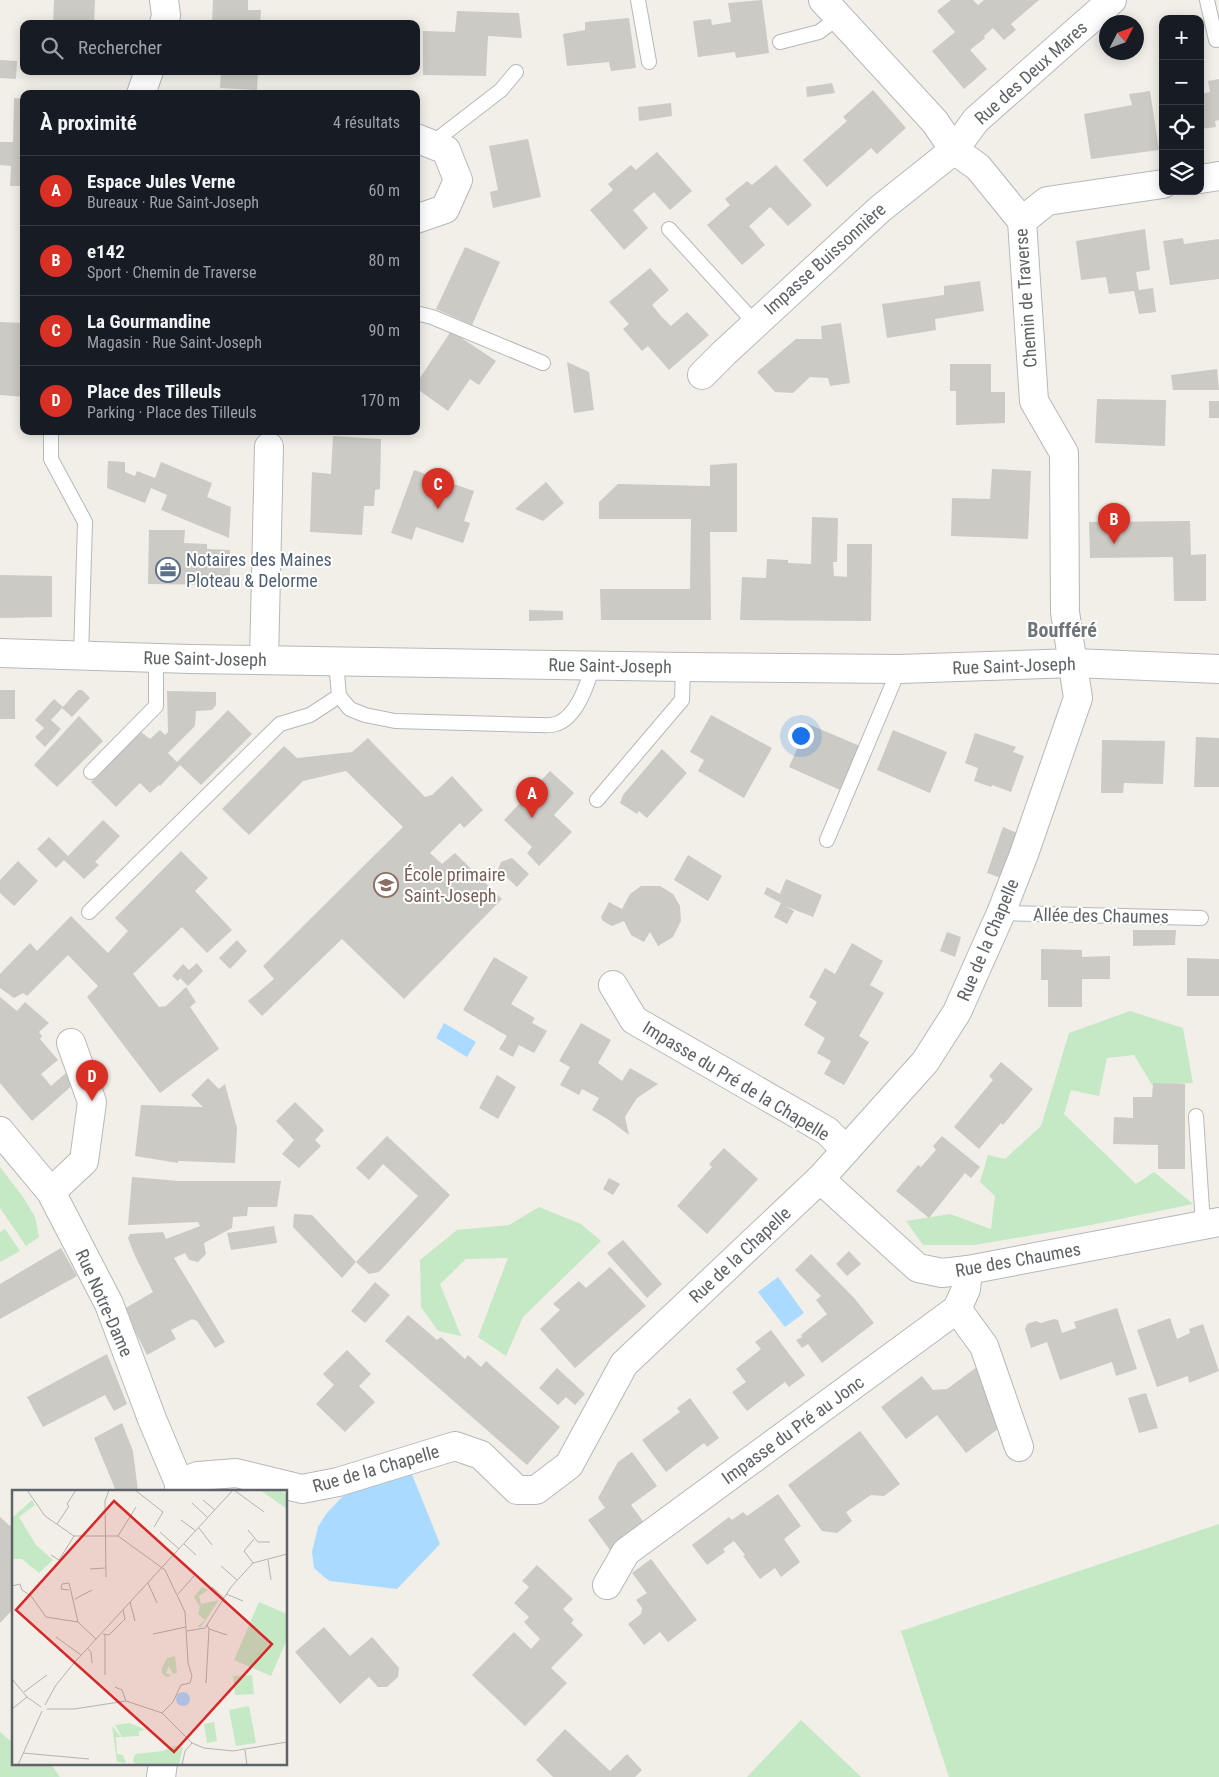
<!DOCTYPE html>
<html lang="fr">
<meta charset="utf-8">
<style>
body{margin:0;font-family:"Roboto Condensed",sans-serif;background:#242831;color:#f1f3f6}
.controls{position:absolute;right:15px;top:15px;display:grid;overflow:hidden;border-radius:10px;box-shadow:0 2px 12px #0003}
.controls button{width:45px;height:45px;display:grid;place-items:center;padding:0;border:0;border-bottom:1px solid #363941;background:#171b24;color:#f1f3f6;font:25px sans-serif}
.compass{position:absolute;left:1099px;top:15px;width:45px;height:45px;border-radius:50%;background:#171b24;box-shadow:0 2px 12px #0003;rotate:48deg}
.you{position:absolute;left:800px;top:735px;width:18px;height:18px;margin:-12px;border:4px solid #fff;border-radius:50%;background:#1a73e8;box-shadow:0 0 0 8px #1a73e833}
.badge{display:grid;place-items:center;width:32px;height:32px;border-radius:50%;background:#d93025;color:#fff;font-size:16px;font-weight:700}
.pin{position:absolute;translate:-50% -41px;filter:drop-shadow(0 1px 2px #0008)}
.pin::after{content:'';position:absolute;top:26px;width:18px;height:15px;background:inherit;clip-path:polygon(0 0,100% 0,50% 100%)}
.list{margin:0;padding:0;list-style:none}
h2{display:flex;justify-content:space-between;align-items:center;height:65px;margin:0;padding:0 20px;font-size:21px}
h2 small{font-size:16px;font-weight:400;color:#9ea1a6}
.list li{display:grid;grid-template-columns:32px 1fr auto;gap:15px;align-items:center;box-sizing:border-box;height:70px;padding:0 20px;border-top:1px solid #363941}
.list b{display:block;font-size:19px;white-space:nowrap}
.list p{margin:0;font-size:16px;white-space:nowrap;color:#9ea1a6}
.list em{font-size:16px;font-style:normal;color:#9ea1a6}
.icon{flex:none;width:28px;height:28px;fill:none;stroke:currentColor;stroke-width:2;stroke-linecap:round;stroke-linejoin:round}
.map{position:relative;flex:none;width:1219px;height:1777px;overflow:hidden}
.search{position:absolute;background:#171b24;box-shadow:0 2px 12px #0003;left:20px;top:20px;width:400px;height:55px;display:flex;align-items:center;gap:12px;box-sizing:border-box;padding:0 18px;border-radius:10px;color:#9ea1a6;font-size:19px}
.panel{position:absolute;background:#171b24;box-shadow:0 2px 12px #0003;left:20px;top:90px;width:400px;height:345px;border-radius:10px}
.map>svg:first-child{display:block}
</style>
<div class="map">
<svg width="1219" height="1777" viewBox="0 0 1219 1777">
<rect width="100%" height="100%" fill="#f1efe8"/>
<g fill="#c5e8c5">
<polygon points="1130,1011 1183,1028 1193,1083 1152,1085 1134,1055 1107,1058 1099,1096 1071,1090 1064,1114 1136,1184 1154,1172 1193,1204 1091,1225 975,1245 923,1245 906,1221 950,1214 991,1229 995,1196 980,1182 988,1155 1005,1159 1041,1126 1069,1033"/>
<polygon points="0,1167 23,1197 35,1217 39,1237 26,1246 0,1208"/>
<polygon points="539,1207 581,1224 601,1241 523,1317 506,1356 478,1337 508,1258 466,1259 440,1284 461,1336 438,1331 421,1307 420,1260 457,1230 509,1225"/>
<polygon points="5,1229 20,1251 0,1262 0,1232"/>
<polygon points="1219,1524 1219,1777 949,1777 901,1631"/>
<polygon points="801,1720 858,1774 861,1777 747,1777"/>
<polygon points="0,1732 14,1744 14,1763 50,1763 60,1777 0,1777"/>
</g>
<g fill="#aadaff">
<polygon points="444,1023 476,1042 467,1057 436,1038"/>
<polygon points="778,1277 804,1313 785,1327 758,1292"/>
<polygon points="411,1472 440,1544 397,1589 330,1581 324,1577 314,1568 312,1552 318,1527 326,1514 343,1496"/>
</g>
<g fill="#cccac5">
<polygon points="54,0 95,0 94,24 53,24"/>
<polygon points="213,0 248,0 248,10 261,10 260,24 212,24"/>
<polygon points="762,0 769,53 736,58 735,52 698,57 693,21 711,19 712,25 731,22 728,3"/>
<polygon points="951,0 973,0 978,5 984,0 1039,0 1011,24 1016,30 1004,40 993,28 984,36 985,38 970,50 987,69 964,89 932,51 955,32 937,11"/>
<polygon points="457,11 519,13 522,38 488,36 486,76 423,75 423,31 455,32"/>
<polygon points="629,18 636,68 611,71 609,62 567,66 563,34 585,30 585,22"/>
<polygon points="0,60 17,61 16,79 0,78"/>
<polygon points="221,71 258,71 257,90 220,88"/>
<polygon points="1219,79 1219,120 1215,121 1216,127 1200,129 1200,94 1210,92 1208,81"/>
<polygon points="832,83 835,93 807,97 806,87"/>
<polygon points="873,90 906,128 877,154 871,148 827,187 803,160 847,121 843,117"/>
<polygon points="1150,91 1159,150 1091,159 1084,114 1132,105 1129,94"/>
<polygon points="14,98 24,99 24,186 10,186 11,166 0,165 0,142 13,142"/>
<polygon points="671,103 672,116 639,121 638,107"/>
<polygon points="528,139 541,197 493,208 490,192 498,190 489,146"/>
<polygon points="657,152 692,191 670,210 654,192 633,210 648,228 624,250 590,210 613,190 608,184 631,165 636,170"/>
<polygon points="776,165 812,205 788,226 770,207 749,226 765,245 742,265 707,225 730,205 725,199 747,181 752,185"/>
<polygon points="1145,229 1150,270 1136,272 1139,290 1153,288 1156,312 1139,314 1134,291 1109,294 1106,277 1081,280 1076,241"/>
<polygon points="1183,238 1184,244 1219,239 1219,279 1170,285 1163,241"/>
<polygon points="465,247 500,262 472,325 436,309"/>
<polygon points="650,268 669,290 652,305 661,316 671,326 687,312 709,335 669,370 648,346 642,351 623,329 629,324 609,302"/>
<polygon points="980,281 984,311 935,319 936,330 887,338 882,304 944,295 944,286"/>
<polygon points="0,322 24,323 24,397 0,395"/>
<polygon points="841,323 850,383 830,386 828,378 810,377 793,393 775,392 757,372 796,339 822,339 821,326"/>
<polygon points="451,331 496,361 479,385 470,379 448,411 416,388 416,384"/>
<polygon points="567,362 589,372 594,410 574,413"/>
<polygon points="950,364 991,364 991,392 1005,392 1005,423 956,425 956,391 950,391"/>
<polygon points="1217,369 1219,390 1173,390 1171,375"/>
<polygon points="1097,399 1166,400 1165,446 1095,443"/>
<rect x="1209" y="401" width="10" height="17"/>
<polygon points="333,436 381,439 380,489 375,490 374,506 364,506 362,535 310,532 312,472 331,474"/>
<polygon points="108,461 125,462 125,472 135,476 137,471 155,478 161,462 212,483 207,497 231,507 229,538 161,510 167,495 151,488 145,503 107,488"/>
<polygon points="737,463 737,532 710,532 711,620 601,620 600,589 690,589 691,519 599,519 599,502 618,484 710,486 710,465"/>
<polygon points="992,469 1031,471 1028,539 951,536 952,498 990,499"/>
<polygon points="414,470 474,491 464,521 470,523 463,543 416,527 412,540 391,533"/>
<polygon points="546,482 564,503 543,521 515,509"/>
<polygon points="812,517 838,518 837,562 833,562 834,576 847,577 847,544 872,544 871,621 740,620 742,577 766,578 767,559 788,560 788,563 811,564"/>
<polygon points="1190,521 1191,555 1206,554 1206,601 1174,601 1173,557 1090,558 1089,522"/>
<polygon points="149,530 185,530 184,543 207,544 207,549 230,550 230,585 148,584"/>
<polygon points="0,575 52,576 52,617 0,618"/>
<polygon points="529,610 563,611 563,620 529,621"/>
<rect x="0" y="690" width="15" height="29"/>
<polygon points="78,690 82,690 90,698 72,717 62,708"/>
<polygon points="167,691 216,692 216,705 212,710 196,711 195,726 168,753 177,762 228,710 252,734 201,785 180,765 160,786 159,785 150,793 140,783 116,807 91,782 141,732 150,739 160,730 165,735 168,732"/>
<polygon points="54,699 63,707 51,720 61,729 45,747 35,737 44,728 35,720"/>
<polygon points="711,715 772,748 744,798 698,771 704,760 690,752"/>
<polygon points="79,716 103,741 57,787 34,765"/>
<polygon points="808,724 860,746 840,790 789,767"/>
<polygon points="893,730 947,752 930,793 877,770"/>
<polygon points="975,733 1016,747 1013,752 1024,756 1011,792 992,785 991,787 974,781 978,768 965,763"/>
<polygon points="1196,737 1219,738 1219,787 1194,787"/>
<polygon points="368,738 425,797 432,795 452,776 483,810 464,828 460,823 430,853 442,864 455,853 502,899 404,999 342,939 262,1016 248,1001 274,979 263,966 403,827 346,771 303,781 249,835 222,809 284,746 297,758 352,752"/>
<polygon points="1102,740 1165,741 1163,784 1124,783 1123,793 1101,793"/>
<polygon points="662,749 687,773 647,818 639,811 637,814 620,803 623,795"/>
<polygon points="550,771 574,793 554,815 572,832 539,866 527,853 532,847 504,820"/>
<polygon points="103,820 120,836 95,862 99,865 84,879 64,860 56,868 37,849 49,837 68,856"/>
<polygon points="1003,827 1017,833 1001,878 987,873"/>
<polygon points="181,851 208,878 195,891 232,930 207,953 182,927 133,974 159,1007 166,1006 186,987 196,1002 190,1007 219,1049 160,1093 87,997 98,986 68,955 27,996 23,993 14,998 0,988 0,974 30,943 37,951 71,916 108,953 128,931 115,918"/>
<polygon points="688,855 722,876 708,901 674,880"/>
<polygon points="512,858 529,874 517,887 498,869 501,862"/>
<polygon points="18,861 38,881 14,906 0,893 0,880"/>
<polygon points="786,879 822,895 813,917 785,906 794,911 787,924 774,917 781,903 764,894 767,887 780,894"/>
<polygon points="641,886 660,886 673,894 680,906 681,921 673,937 658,946 650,932 644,942 631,935 624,921 612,926 603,921 601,917 609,902 622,909 630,894"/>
<polygon points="1133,930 1176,930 1175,945 1133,946"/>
<polygon points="947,932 961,937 955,957 940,951"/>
<polygon points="237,940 247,951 230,969 219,958"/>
<polygon points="852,943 883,961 870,985 884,993 859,1036 869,1042 844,1085 824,1074 831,1061 817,1053 825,1038 804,1025 817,1002 809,997 825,968 835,974"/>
<polygon points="1041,949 1082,950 1082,957 1110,956 1110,979 1082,979 1082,1007 1048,1007 1048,980 1041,980"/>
<polygon points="494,957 528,977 511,1004 535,1018 532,1023 547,1031 534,1053 519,1045 513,1057 499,1049 507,1036 463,1010"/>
<polygon points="1187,958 1219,959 1219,996 1187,996"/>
<polygon points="197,963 203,971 188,986 180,978 178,981 172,976 183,964 189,970"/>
<polygon points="0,997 17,1011 25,1002 49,1023 39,1032 42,1036 40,1039 58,1060 41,1074 51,1086 67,1072 75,1083 32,1121 0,1083"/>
<polygon points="581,1023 611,1040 598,1063 622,1081 630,1068 658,1084 637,1098 625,1117 629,1135 609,1120 592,1110 599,1098 582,1089 579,1095 560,1085 570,1067 559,1061"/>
<polygon points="1001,1062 1033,1089 1003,1125 1001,1123 979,1149 954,1127 993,1080 989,1076"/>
<polygon points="497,1075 516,1087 498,1119 479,1108"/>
<polygon points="208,1078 219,1089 225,1084 237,1128 235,1163 178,1161 178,1163 135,1156 141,1105 203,1107 191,1095"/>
<polygon points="1153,1083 1185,1084 1185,1169 1158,1169 1158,1145 1113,1144 1114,1117 1133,1118 1133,1097 1152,1097"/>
<polygon points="295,1102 324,1130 315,1140 321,1146 299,1168 282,1154 294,1140 276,1121"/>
<polygon points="387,1136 450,1195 379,1272 369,1274 356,1262 418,1196 383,1164 369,1180 356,1168"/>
<polygon points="942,1136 980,1167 971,1178 965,1173 929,1218 896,1191 918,1165 921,1167 936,1150 933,1146"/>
<polygon points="724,1148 758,1179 707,1234 677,1206 712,1167 709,1164"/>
<polygon points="132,1177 179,1181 281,1181 277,1207 248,1207 247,1216 233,1217 232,1228 204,1243 206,1254 198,1262 189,1260 185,1253 174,1258 225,1342 215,1348 197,1321 192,1319 171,1330 176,1339 147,1355 124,1309 153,1292 135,1256 128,1238 130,1234 163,1232 166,1239 200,1226 198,1222 128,1225"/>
<polygon points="609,1178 620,1184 613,1195 603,1189"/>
<polygon points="294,1214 312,1215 356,1262 342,1278 293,1227"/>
<polygon points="274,1226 277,1243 231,1250 227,1233"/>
<polygon points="623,1240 662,1284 647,1298 607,1253"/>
<polygon points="61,1248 77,1276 0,1319 0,1284"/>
<polygon points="849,1251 861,1264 847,1276 836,1264"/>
<polygon points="811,1254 855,1299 874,1323 822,1363 808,1344 802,1348 796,1340 802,1337 801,1335 827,1314 816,1300 821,1296 795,1270"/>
<polygon points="610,1267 646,1306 575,1368 540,1329 560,1310 553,1304 579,1281 586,1288"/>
<polygon points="375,1282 390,1295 365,1323 351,1311"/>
<polygon points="1117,1308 1137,1369 1116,1376 1112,1362 1060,1380 1047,1342 1031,1348 1025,1329 1027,1324 1036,1321 1041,1323 1054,1319 1058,1320 1062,1333 1076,1328 1074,1322"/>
<polygon points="408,1315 437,1340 441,1337 465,1359 468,1355 481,1367 486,1361 560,1427 527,1465 385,1341"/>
<polygon points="1170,1318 1177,1339 1190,1333 1189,1329 1203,1324 1219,1371 1189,1383 1188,1376 1157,1387 1137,1330"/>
<polygon points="771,1330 805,1375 789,1387 785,1382 747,1411 732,1392 746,1382 736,1369 761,1349 755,1342"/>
<polygon points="347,1350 371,1374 359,1386 375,1402 345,1432 316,1404 334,1385 323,1374"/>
<polygon points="107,1354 127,1404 114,1411 105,1395 43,1427 27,1397"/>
<polygon points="977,1367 998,1429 966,1453 937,1415 906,1439 881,1407 922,1376 933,1390 947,1389"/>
<polygon points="557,1368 585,1394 575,1405 566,1397 558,1405 539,1388"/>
<polygon points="1146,1393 1158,1428 1139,1433 1128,1398"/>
<polygon points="690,1398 719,1438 707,1447 704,1443 666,1472 642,1440 680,1412 677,1408"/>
<polygon points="122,1423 133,1451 138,1491 116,1491 94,1438"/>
<polygon points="860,1431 900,1484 884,1496 871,1495 846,1512 852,1521 837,1533 822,1531 788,1485"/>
<polygon points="632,1452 657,1486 631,1505 645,1524 610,1550 588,1520 605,1508 598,1498 618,1462"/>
<polygon points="778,1494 801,1526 784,1539 800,1562 781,1577 775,1568 760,1579 743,1556 745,1555 734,1541 723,1549 725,1552 707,1565 692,1545 729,1517 732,1520 743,1512 747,1516"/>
<polygon points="0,1517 10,1526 14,1523 14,1608 0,1623"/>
<polygon points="651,1559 697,1620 668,1642 660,1632 644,1645 628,1624 641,1614 642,1608 636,1600 647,1593 632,1573"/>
<polygon points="537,1565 573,1599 563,1609 574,1620 571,1623 583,1635 551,1668 567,1683 525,1726 472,1675 514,1632 531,1649 540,1639 524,1622 529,1617 514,1603 529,1587 522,1581"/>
<polygon points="324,1627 350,1656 372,1637 399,1668 398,1677 387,1687 378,1687 369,1677 340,1704 295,1652"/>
<polygon points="565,1729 610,1771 627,1754 642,1770 635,1777 553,1777 536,1760"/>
</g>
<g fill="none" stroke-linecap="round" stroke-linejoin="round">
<defs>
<g id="service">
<polyline points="638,0 649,62"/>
<polyline points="1207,0 1216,40"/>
<polyline points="780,42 819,32 839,17"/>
<polyline points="431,144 501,90 516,72"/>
<polyline points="669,229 755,323"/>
<polyline points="416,313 432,317 543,363"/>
<polyline points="51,431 51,459 85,522 81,656"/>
<path d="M336 661 339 696 350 709 365 715 395 721 536 725C542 725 550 726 556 724 577 717 587 685 593 666"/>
<polyline points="91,772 156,706 156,658"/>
<polyline points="597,800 682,700 683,667"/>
<polyline points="827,840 899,669"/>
<polyline points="89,912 280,724 310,715 339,696"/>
<polyline points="1001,913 1201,918"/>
<polyline points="1196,1116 1203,1225"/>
</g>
<g id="minor">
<polyline points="164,24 166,15 164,0"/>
<polyline points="141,94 149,71"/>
<polyline points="416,138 446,150 458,180 445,209 416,219"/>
<polyline points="1200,179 1219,176"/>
<polyline points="1022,221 1047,201 1163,184"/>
<polyline points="702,375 724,353 880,209 954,150 976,120 1112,0"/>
<polyline points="264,660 269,447"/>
<polyline points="613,985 634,1020 827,1131 846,1150"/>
<polyline points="820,1179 918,1268 942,1273 968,1270 1219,1222"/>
<polyline points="51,1192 84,1161 92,1102 71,1043"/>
<polyline points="957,1309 984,1346 1019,1447"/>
<polyline points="179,1483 198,1476 236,1473 302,1489 338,1482 455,1446 481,1455 517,1490 536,1490 569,1465 624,1364 820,1179 925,1062 957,1012 1001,913 1024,854 1078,698 1065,612 1064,453 1034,401 1022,221 978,167 954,150 935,122 823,0"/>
<polyline points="607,1585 626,1552 957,1309 966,1289 968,1270"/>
</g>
<g id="tertiary">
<polyline points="0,653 190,659 683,667 899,669 1074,663 1219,669"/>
<polyline points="0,1131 51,1192 109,1304 152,1419 179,1483 179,1491"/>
<polyline points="161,1777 163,1763"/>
</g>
</defs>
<use href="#service" stroke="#b5b8bc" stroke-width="16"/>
<use href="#minor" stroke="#b5b8bc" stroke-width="30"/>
<use href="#tertiary" stroke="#b5b8bc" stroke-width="30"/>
<use href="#service" stroke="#fff" stroke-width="14"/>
<use href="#minor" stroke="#fff" stroke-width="28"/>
<use href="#tertiary" stroke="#fff" stroke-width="28"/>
</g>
<defs>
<symbol id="office-ring" viewBox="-11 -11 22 22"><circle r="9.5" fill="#fff" stroke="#5c6f8a" stroke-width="1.5"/><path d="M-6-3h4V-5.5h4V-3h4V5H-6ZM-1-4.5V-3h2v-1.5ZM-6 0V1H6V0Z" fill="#5c6f8a"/></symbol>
<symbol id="school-ring" viewBox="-11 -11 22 22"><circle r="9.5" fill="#fff" stroke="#8d6e63" stroke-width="1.5"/><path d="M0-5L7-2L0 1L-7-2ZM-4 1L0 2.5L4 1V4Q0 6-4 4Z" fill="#8d6e63"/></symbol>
</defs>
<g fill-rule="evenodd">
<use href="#office-ring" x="154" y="556" width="28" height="28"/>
<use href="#school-ring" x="372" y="871" width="28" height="28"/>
</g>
<g text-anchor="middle" stroke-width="4" stroke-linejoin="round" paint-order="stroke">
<g font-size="18" fill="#5f6368" stroke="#fff">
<text transform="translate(1031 73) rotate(-42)" y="6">Rue des Deux Mares</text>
<text transform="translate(825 259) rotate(-42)" y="6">Impasse Buissonnière</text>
<text transform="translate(1026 298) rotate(-94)" y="6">Chemin de Traverse</text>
<text transform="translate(205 659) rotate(1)" y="6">Rue Saint-Joseph</text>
<text transform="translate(610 666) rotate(1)" y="6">Rue Saint-Joseph</text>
<text transform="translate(1014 666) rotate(-2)" y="6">Rue Saint-Joseph</text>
<text transform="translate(1101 916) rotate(1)" y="6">Allée des Chaumes</text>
<text transform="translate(988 940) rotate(-67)" y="6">Rue de la Chapelle</text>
<text transform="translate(736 1081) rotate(31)" y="6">Impasse du Pré de la Chapelle</text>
<text transform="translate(740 1255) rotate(-43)" y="6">Rue de la Chapelle</text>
<text transform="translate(1018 1260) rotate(-10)" y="6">Rue des Chaumes</text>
<text transform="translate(104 1303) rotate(66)" y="6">Rue Notre-Dame</text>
<text transform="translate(793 1430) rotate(-36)" y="6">Impasse du Pré au Jonc</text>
<text transform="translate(376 1469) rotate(-16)" y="6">Rue de la Chapelle</text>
</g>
<g font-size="18" fill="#4e5e75" stroke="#fff" text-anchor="start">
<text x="186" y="566">Notaires des Maines<tspan x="186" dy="21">Ploteau &amp; Delorme</tspan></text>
</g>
<g font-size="18" fill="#785e54" stroke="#fff" text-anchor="start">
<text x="404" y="881">École primaire<tspan x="404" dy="21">Saint-Joseph</tspan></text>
</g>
<g font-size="20" font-weight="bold" fill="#70757a" stroke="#fff">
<text x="1062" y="637">Boufféré</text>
</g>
</g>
<g transform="translate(12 1490)">
<rect width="275" height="275" fill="#f1efe8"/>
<path d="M248 0H270L275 6V19ZM20 10 23 15 7 27 24 55 41 70 27 83 10 69H0V28ZM190 97 196 100 187 106 189 114 207 110 189 137H185L193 130 186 124 188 117 182 107ZM247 112 275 124V149L259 186 222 170ZM163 166 165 183 161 184 157 176 154 183 160 186 154 187 150 183V178L155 168ZM240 185 242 204 223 205 221 186ZM237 216 244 253 224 256 217 220ZM202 232 205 251 195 253 192 234ZM117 233 125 236 134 240 127 241V246L110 247 103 235ZM100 236 109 247H104L105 264 111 265 114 273 105 272ZM162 256 171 257 167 275H125L121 271 123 264 151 261Z" fill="#c5e8c5"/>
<path d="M164 209a7 7 0 1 1 14 0a7 7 0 1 1-14 0Z" fill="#aadaff"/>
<path fill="none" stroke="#b3b3b1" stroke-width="1" d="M15 0 33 26 62 46H106L153 80 173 122 176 173 180 186 178 193 169 195 161 212 150 223M123 0 151 22 142 37M222 0 252 22M191 10 203 20M180 13 196 28M57 16 55 14 64 0M169 30 184 41M45 34 57 16M187 38 200 55M236 40 246 52H258M148 42 167 59M106 46 124 17M172 54 184 65M39 65 47 70 62 46M256 70 259 90M241 73 232 61 242 49M209 76 225 90M78 79 93 78M94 87 93 11 97 0M136 93 145 113M0 96 8 94 10 100 19 106 34 127 66 132M200 97 212 108M57 100 49 99 50 94 57 93 58 97 66 132M166 104 182 86M214 104 231 111M63 109 80 100M118 112 123 131M66 132 84 149M197 139 215 145M175 141 193 138 219 97 241 73 275 64M91 144 97 145 113 129 111 120M141 144 174 137M44 147 69 165M75 158 79 162 80 173M93 185V145M0 189 15 207 29 217M194 193 197 139 195 135M103 197 110 200 114 211M12 202 35 185M33 215 44 195 62 173 221 0M0 219 15 207M35 219H62L114 211 150 223 180 253 192 258 221 261 275 252M233 260 235 275M11 263 77 269M6 275 30 221M170 275 173 261 180 253"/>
<path fill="#d62828" fill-opacity="0.15" stroke="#d62828" stroke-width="2.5" d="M102 11 260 154 162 262 4 120Z"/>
<rect width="275" height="275" fill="none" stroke="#5f6368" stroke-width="2.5"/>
</g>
</svg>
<div class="controls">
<button>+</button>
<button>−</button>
<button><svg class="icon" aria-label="locate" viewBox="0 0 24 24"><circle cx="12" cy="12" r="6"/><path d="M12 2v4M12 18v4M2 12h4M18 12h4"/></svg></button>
<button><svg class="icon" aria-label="layers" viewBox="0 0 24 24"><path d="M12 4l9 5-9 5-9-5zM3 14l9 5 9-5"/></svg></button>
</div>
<svg class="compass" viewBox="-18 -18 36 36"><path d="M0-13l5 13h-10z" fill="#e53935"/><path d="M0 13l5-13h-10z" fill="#9ea1a6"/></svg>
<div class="you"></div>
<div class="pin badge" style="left:532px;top:818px">A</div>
<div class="pin badge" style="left:1114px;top:544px">B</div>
<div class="pin badge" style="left:438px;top:509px">C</div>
<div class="pin badge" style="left:92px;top:1101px">D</div>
<div class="search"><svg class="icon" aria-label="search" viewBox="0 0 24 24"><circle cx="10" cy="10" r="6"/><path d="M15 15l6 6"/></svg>Rechercher</div>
<section class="panel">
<h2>À proximité<small>4 résultats</small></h2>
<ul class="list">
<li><span class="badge">A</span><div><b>Espace Jules Verne</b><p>Bureaux · Rue Saint-Joseph</p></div><em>60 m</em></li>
<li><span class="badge">B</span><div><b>e142</b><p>Sport · Chemin de Traverse</p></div><em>80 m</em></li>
<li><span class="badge">C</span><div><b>La Gourmandine</b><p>Magasin · Rue Saint-Joseph</p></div><em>90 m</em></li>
<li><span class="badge">D</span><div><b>Place des Tilleuls</b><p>Parking · Place des Tilleuls</p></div><em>170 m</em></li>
</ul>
</section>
</div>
